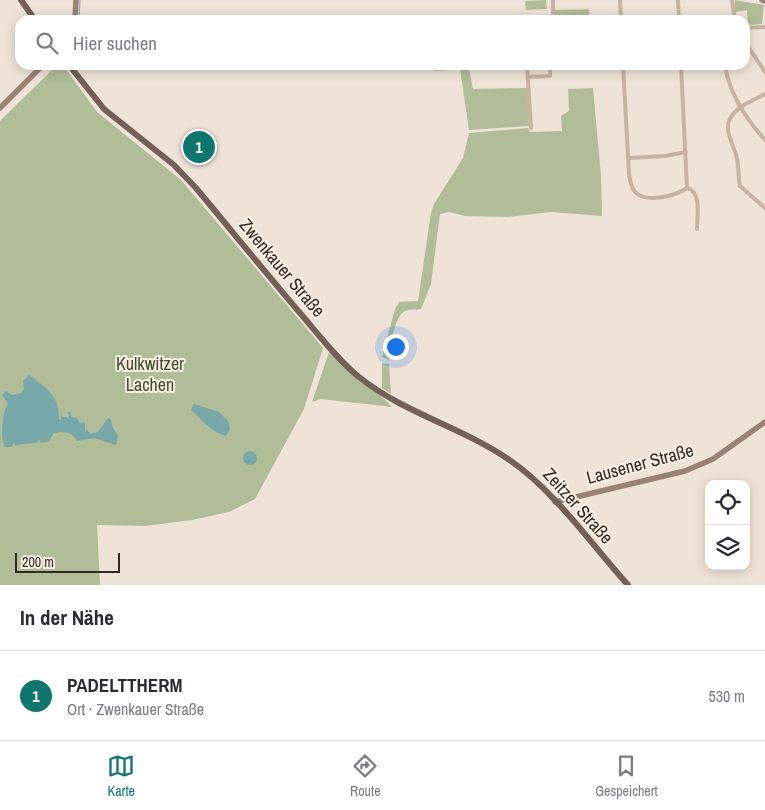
<!DOCTYPE html>
<html lang="de">
<meta charset="utf-8">
<style>
body{margin:0;font-family:"Archivo Narrow",sans-serif;background:#f7f7f7;color:#2b2b33}
.controls{position:absolute;right:15px;bottom:15px;display:grid;overflow:hidden;border-radius:10px;box-shadow:0 2px 12px #0003}
.controls button{width:45px;height:45px;display:grid;place-items:center;padding:0;border:0;border-bottom:1px solid #e1e1e2;background:#fff;color:#2b2b33;font:25px sans-serif}
.scale{position:absolute;left:15px;bottom:12px;width:105px;box-sizing:border-box;padding-left:5px;border:2px solid #322925;border-top:0;font-size:14px;line-height:18px;white-space:nowrap;color:#322925;-webkit-text-stroke:4px #f7eee3;paint-order:stroke}
.you{position:absolute;left:395px;top:346px;width:18px;height:18px;margin:-12px;border:4px solid #fff;border-radius:50%;background:#1a73e8;box-shadow:0 0 0 8px #1a73e833}
.badge{display:grid;place-items:center;width:32px;height:32px;border-radius:50%;background:#0f766e;color:#fff;font-size:16px;font-weight:700}
.pin{position:absolute;translate:-50% -50%;border:2px solid #fff;box-shadow:0 1px 5px #0006}
.list{margin:0;padding:0;list-style:none}
h2{display:flex;justify-content:space-between;align-items:center;height:65px;margin:0;padding:0 20px;font-size:21px}
h2 small{font-size:16px;font-weight:400;color:#7c7c81}
.list li{display:grid;grid-template-columns:32px 1fr auto;gap:15px;align-items:center;box-sizing:border-box;height:90px;padding:0 20px;border-top:1px solid #e1e1e2}
.list b{display:block;font-size:19px;white-space:nowrap}
.list p{margin:0;font-size:16px;white-space:nowrap;color:#7c7c81}
.list em{font-size:16px;font-style:normal;color:#7c7c81}
.icon{flex:none;width:28px;height:28px;fill:none;stroke:currentColor;stroke-width:2;stroke-linecap:round;stroke-linejoin:round}
.map{position:relative;flex:none;width:765px;height:585px;overflow:hidden}
.search{position:absolute;background:#fff;box-shadow:0 2px 12px #0003;left:15px;right:15px;top:15px;height:55px;display:flex;align-items:center;gap:12px;box-sizing:border-box;padding:0 18px;border-radius:15px;color:#7c7c81;font-size:19px}
.sheet{height:155px;background:#fff}
nav{display:flex;justify-content:space-around;align-items:center;box-sizing:border-box;height:70px;border-top:1px solid #e1e1e2;background:#fff;font-size:14px;color:#7c7c81}
nav a{display:grid;justify-items:center;gap:2px}
nav .on{color:#0f766e}
.map>svg:first-child{display:block}
</style>
<div class="map">
<svg width="765" height="585" viewBox="0 0 765 585">
<rect width="100%" height="100%" fill="#efe3d7"/>
<g fill="#b1bd98">
<polygon points="546,0 547,9 526,10 525,1"/>
<polygon points="735,0 764,5 762,24 748,25 747,10 735,12"/>
<polygon points="589,9 590,20 555,20 554,10"/>
<polygon points="57,65 63,65 97,112 181,180 323,348 304,409 255,499 229,512 192,520 146,526 97,525 100,585 0,585 0,121"/>
<polygon points="460,69 469,69 473,89 527,88 529,126 469,130"/>
<path d="M593 88 601 176 602 216 551 212 507 217 465 216 449 212 440 214 431 284 421 309C416 310 410 309 405 311 394 316 390 349 389 360L382 357 395 309 399 302 418 301 431 213 434 204 463 158 469 133 528 128 530 132 562 131 561 116 569 111 568 89Z"/>
<path d="M329 352C339 360 390 402 392 407L321 399 312 402Z"/>
<polygon points="382,363 389,364 391,394 382,388"/>
</g>
<g fill="#78a8aa">
<path d="M29 375C46 388 59 394 59 419L61 420V416L69 418 68 412H71V417L77 418 80 423 85 422V429L91 434 98 432 108 418 111 420 112 426 118 436 116 445 95 438 77 441C73 432 62 430 53 434L49 441 41 443 39 440 36 443 15 445V443L11 447H5C0 438 2 412 8 404L2 395 6 391 12 395 21 393 24 389 23 381Z"/>
<path d="M194 404 219 412 228 421 230 429 226 436C211 432 201 419 191 410Z"/>
<circle cx="250" cy="458" r="7"/>
</g>
<g fill="none" stroke-linecap="round" stroke-linejoin="round">
<polyline stroke="#78a8aa" stroke-width="1" points="79,20 80,0"/>
<g stroke="#c6b3a4" stroke-width="4">
<polyline points="553,0 553,20"/>
<polyline points="620,0 621,20"/>
<polyline points="678,0 679,20"/>
<polyline points="732,0 735,20"/>
<polyline points="745,28 765,27"/>
<polyline points="745,42 765,72"/>
<polyline points="527,65 531,128"/>
<path d="M623 65 629 174C630 181 631 188 636 193 648 203 675 196 687 188"/>
<polyline points="681,65 687,188"/>
<path d="M725 65C729 93 747 120 765 140"/>
<polyline points="435,69 493,65"/>
<polyline points="528,77 550,76 550,65"/>
<path d="M765 94C751 101 726 111 728 129 729 139 735 149 737 159 739 168 738 177 740 186L765 208"/>
<polyline points="628,158 665,156 686,152"/>
<path d="M687 188C702 192 697 215 697 229"/>
</g>
<g stroke="#998276" stroke-width="5.5">
<polyline points="762,0 765,1"/>
<polyline points="75,20 76,0"/>
<polyline points="0,108 43,65"/>
<polyline points="555,502 685,471 713,459 765,422"/>
</g>
<g stroke="#736057" stroke-width="6">
<polyline points="21,0 35,20"/>
<path d="M69 65 104 109 174 165 196 188C231 230 265 272 300 313 319 335 337 359 359 377 404 413 461 427 508 459 553 489 592 545 628 585"/>
</g>
</g>
<g text-anchor="middle" stroke-width="4" stroke-linejoin="round" paint-order="stroke">
<g font-size="18" fill="#322925" stroke="#f7eee3">
<text transform="translate(282 268) rotate(50)" y="6">Zwenkauer Straße</text>
<text transform="translate(640 464) rotate(-15)" y="6">Lausener Straße</text>
<text transform="translate(578 506) rotate(48)" y="6">Zeitzer Straße</text>
</g>
<g font-size="18" fill="#414e2a" stroke="#f7eee3">
<text x="150" y="370">Kulkwitzer<tspan x="150" dy="21">Lachen</tspan></text>
</g>
</g>
</svg>
<div class="controls">
<button><svg class="icon" aria-label="locate" viewBox="0 0 24 24"><circle cx="12" cy="12" r="6"/><path d="M12 2v4M12 18v4M2 12h4M18 12h4"/></svg></button>
<button><svg class="icon" aria-label="layers" viewBox="0 0 24 24"><path d="M12 4l9 5-9 5-9-5zM3 14l9 5 9-5"/></svg></button>
</div>
<div class="scale">200 m</div>
<div class="you"></div>
<div class="pin badge" style="left:199px;top:147px">1</div>
<div class="search"><svg class="icon" aria-label="search" viewBox="0 0 24 24"><circle cx="10" cy="10" r="6"/><path d="M15 15l6 6"/></svg>Hier suchen</div>
</div>
<section class="sheet">
<h2>In der Nähe<small></small></h2>
<ul class="list">
<li><span class="badge">1</span><div><b>PADELTTHERM</b><p>Ort · Zwenkauer Straße</p></div><em>530 m</em></li>
</ul>
</section>
<nav>
<a class="on"><svg class="icon" aria-label="map" viewBox="0 0 24 24"><path d="M3 6l6-2 6 2 6-2v14l-6 2-6-2-6 2zM9 4v14M15 6v14"/></svg>Karte</a>
<a><svg class="icon" aria-label="directions" viewBox="0 0 24 24"><path d="M12 3l9 9-9 9-9-9zM9 14v-3h6M13 9l2 2-2 2"/></svg>Route</a>
<a><svg class="icon" aria-label="saved" viewBox="0 0 24 24"><path d="M7 4h10v16l-5-4-5 4z"/></svg>Gespeichert</a>
</nav>
